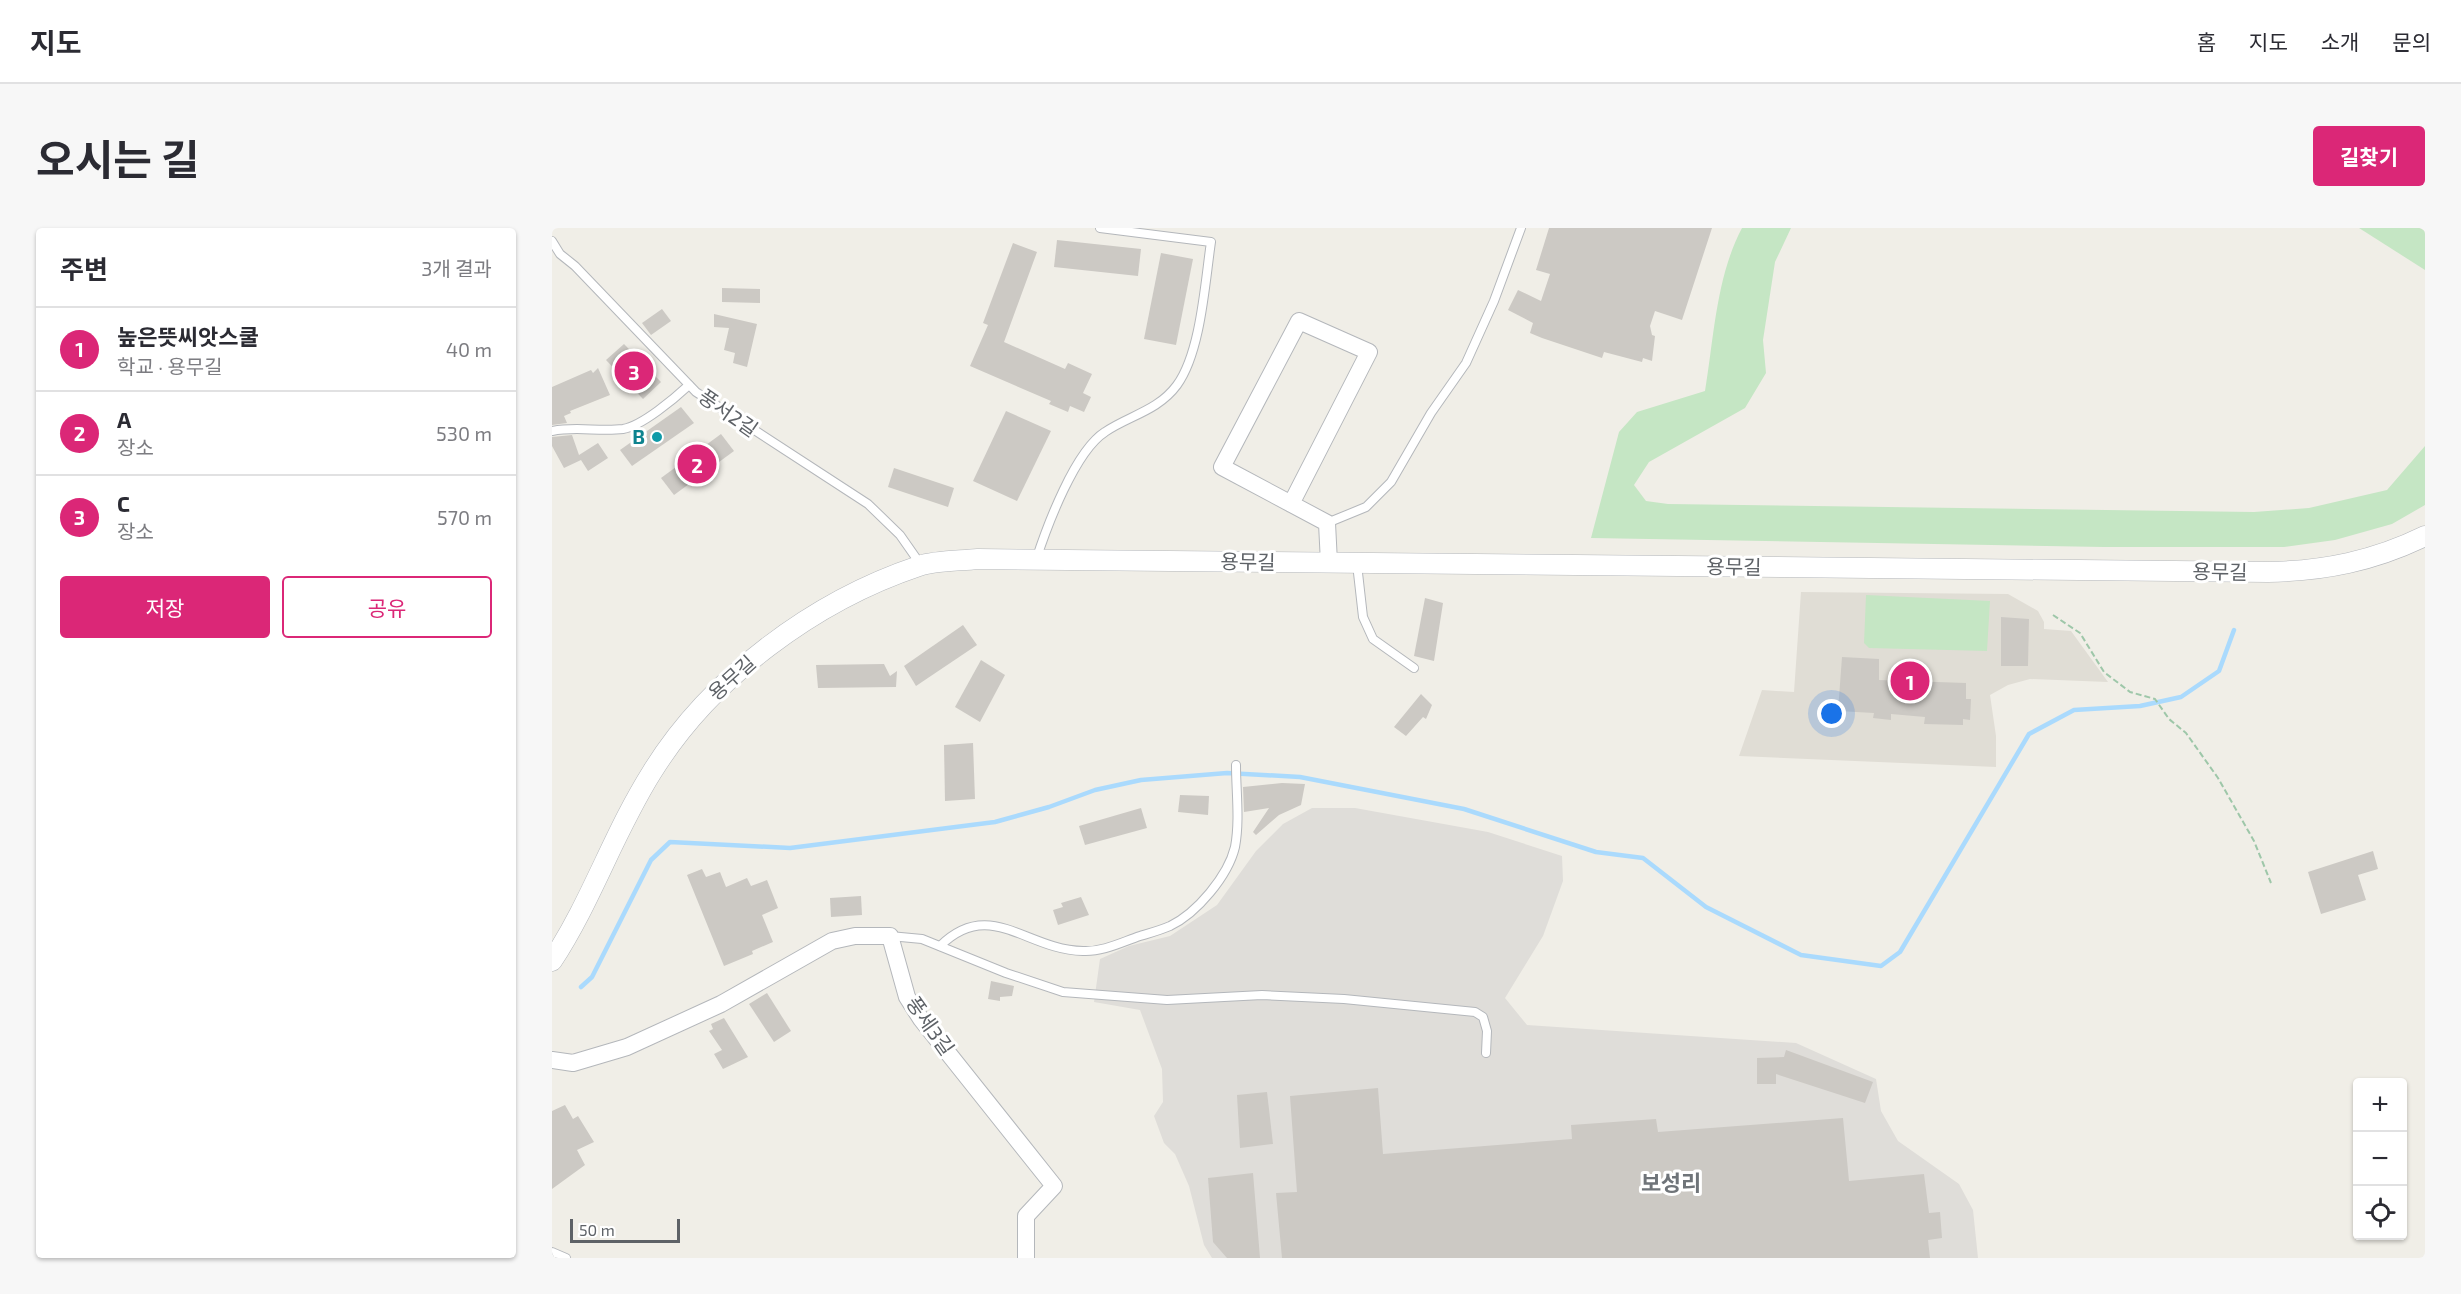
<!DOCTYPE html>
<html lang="ko">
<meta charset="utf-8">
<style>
body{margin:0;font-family:"Exo 2","Noto Sans KR",sans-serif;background:#f7f7f7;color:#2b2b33}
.controls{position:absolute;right:18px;bottom:18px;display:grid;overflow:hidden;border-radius:6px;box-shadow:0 2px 4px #0004}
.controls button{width:54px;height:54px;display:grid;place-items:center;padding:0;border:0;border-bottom:2px solid #e1e1e2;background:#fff;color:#2b2b33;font:30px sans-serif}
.scale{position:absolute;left:18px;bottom:15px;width:110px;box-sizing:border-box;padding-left:6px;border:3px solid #5e6267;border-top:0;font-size:16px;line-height:21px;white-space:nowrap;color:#5e6267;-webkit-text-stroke:4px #fff;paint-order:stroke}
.you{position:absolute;left:1280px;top:486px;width:21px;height:21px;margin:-15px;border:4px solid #fff;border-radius:50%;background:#1a73e8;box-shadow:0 0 0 9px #1a73e833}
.badge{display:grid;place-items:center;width:39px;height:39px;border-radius:50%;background:#db2777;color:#fff;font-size:20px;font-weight:700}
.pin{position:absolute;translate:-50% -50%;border:3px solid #fff;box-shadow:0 2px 6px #0006}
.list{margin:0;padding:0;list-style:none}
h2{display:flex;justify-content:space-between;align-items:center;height:78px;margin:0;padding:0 24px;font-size:26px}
h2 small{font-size:20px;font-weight:400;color:#7c7c81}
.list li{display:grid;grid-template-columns:39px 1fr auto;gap:18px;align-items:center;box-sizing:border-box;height:84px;padding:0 24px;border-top:2px solid #e1e1e2}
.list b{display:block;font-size:22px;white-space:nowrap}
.list p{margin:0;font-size:20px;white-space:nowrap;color:#7c7c81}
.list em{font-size:20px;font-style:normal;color:#7c7c81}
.actions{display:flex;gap:12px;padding:18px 24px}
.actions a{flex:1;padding:14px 0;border:2px solid #db2777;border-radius:6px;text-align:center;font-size:21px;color:#db2777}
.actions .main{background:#db2777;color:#fff}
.icon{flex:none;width:33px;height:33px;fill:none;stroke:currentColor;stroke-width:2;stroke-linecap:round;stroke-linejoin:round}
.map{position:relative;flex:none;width:1873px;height:1030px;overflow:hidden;border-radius:6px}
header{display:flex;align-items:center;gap:36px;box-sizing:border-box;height:84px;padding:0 30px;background:#fff;border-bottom:2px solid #e1e1e2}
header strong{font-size:28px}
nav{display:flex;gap:33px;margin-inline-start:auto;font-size:21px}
.intro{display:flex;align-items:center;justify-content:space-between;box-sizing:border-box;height:144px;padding:0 36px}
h1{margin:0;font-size:42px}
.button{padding:15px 27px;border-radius:6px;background:#db2777;color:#fff;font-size:21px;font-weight:700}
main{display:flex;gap:36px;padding:0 36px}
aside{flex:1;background:#fff;border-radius:6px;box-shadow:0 2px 4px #0004}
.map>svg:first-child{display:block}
</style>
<header>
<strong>지도</strong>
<nav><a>홈</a><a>지도</a><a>소개</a><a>문의</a></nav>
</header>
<div class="intro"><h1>오시는 길</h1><a class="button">길찾기</a></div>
<main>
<aside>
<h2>주변<small>3개 결과</small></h2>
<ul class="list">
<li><span class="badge">1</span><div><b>높은뜻씨앗스쿨</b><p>학교 · 용무길</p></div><em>40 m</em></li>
<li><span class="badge">2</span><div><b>A</b><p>장소</p></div><em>530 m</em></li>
<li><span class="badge">3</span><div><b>C</b><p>장소</p></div><em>570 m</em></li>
</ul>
<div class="actions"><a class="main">저장</a><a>공유</a></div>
</aside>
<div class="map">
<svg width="1873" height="1030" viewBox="0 0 1873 1030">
<rect width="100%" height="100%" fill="#f0eee7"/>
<polygon fill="#dfddd9" points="760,580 803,580 936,604 1010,628 1011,653 991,708 953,770 975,797 1244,815 1324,851 1329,883 1346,913 1407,956 1421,982 1426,1030 660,1030 652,1017 637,958 623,926 612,915 602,888 611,874 610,841 588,782 542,774 548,731 577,718 618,708 665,677 704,623 731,596"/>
<polygon fill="#e0ddd5" points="1249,364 1456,366 1486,383 1492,394 1492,401 1519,403 1556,454 1478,451 1456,457 1438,467 1444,508 1444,539 1187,528 1210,462 1242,464"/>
<g fill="#c5e6c4">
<path d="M1190 0H1239L1223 34 1211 112 1214 145 1193 180 1097 234 1082 257 1094 273 1116 276 1702 284 1757 280 1835 262 1873 218V277L1840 296 1783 312 1732 319H1552L1039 310 1067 204 1085 184 1153 163C1162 110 1164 49 1190 0Z"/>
<polygon points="1807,0 1868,0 1873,3 1873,42"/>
<polygon points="1314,367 1438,373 1435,423 1317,420 1312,415"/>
</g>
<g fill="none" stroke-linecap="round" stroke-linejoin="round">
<polyline stroke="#aadafd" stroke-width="4.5" points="29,759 40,749 99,632 118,614 238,620 443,594 497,579 543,562 589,552 675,545 748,549 912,581 1044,624 1091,630 1154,679 1249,727 1329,738 1348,724 1477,506 1522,482 1588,478 1629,469 1667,443 1682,402"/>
</g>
<g fill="#ccc9c4">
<polygon points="997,0 1160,0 1130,92 1103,83 1098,98 1100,107 1103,108 1100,133 1091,130 1090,134 1052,124 1050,130 990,110 978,105 981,95 956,82 966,62 989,73 998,46 984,42"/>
<polygon points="505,12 589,21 586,48 502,39"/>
<polygon points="461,15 485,24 452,114 513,141 516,135 540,146 531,165 539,169 532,184 518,178 516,184 497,176 499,173 418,138 436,97 431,95"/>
<polygon points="609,25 641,31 624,117 592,111"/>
<polygon points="170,60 208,61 208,75 170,74"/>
<polygon points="110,81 119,93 99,107 90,95"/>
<polygon points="162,86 205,96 195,139 181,135 183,125 172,122 177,100 162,99"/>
<polygon points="72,116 109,154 91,171 54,132"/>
<polygon points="46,140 58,167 18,183 19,185 12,188 15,195 0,197 0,159 39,142 41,145"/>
<polygon points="129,179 142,195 80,238 68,222"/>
<polygon points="454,183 499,203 465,273 421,253"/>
<polygon points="169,206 182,223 122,267 109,250"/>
<polygon points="20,207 27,227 46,215 56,230 36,243 29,232 12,240 0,218 0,209"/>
<polygon points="342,240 402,260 396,279 336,259"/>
<polygon points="873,370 891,375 882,433 862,428"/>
<polygon points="1449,389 1477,391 1476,438 1449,438"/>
<polygon points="411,397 425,417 364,458 352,438"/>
<polygon points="1290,429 1327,431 1327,452 1414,455 1414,471 1419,471 1418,492 1411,491 1411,497 1372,496 1373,489 1339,486 1339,492 1321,490 1322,485 1286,483"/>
<polygon points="429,432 453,447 428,494 403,479"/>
<polygon points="332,436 338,448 345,443 344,459 266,460 264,437"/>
<polygon points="869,466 880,477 874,491 871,489 854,508 842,499"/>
<polygon points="421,515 423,571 393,573 392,517"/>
<polygon points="730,555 753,556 749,577 727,587 704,607 701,604 717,580 692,584 691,559"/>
<polygon points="628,567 657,568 656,587 626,584"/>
<polygon points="589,580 595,600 533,617 527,598"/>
<polygon points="1821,623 1826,641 1806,647 1814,672 1769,686 1756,644"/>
<polygon points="150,641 154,649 168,644 174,659 195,650 199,658 215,652 226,680 210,687 221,714 200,723 201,726 172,738 135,647"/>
<polygon points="309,668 310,687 279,689 278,670"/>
<polygon points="529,669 537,687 506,697 501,682 511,679 509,675"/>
<polygon points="439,753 462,758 460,768 448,769 448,773 436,771"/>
<polygon points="215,765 239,803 222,814 197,776"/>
<polygon points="172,790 196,829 171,841 162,826 170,822 157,803 161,801 159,796"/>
<polygon points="1234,822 1321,854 1313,875 1224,846 1224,856 1205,856 1205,830 1232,829"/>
<polygon points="826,860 831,926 1020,911 1019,897 1104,891 1106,904 1291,890 1297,953 1372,946 1377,985 1388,984 1390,1010 1376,1012 1378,1030 730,1030 724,965 745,964 738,868"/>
<polygon points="715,864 721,916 688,920 685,867"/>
<polygon points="13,877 21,891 26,888 42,914 25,922 33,937 0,961 0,883"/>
<polygon points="701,945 708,1030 675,1030 661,1014 656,950"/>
</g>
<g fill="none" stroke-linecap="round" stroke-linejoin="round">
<defs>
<g id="service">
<polyline points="0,13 8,26 23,38 144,164 316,276 348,307 369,337"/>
<path d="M0 203C24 198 47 204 71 201 90 198 123 170 137 157"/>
<polyline points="775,295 814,279 839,254 879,185 914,135 942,73 969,0"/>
<path d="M484 332C495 298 523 223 553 204 576 188 606 183 625 157 649 124 653 54 659 14L548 0"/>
<polyline points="805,336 811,389 821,411 862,440"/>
<polyline points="338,708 370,711 454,745 511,764 615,772 710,767 792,771 923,784 931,789 935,803 934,825"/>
<path d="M388 718C438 669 474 722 531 723 551 724 570 714 588 708 598 705 609 702 618 698 645 685 676 648 683 619 688 592 684 564 684 537"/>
<polyline points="0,1024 14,1030"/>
</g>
<g id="minor">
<polyline points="739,276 817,124 747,93 670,239 775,295 777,335"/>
<polyline points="0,832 21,835 75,819 169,776 280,713 303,708 338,708 355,769 369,791 502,958 474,988 474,1030"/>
</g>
<path id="tertiary" d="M0 733C39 674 62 604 100 544 158 450 262 373 367 338 385 332 407 333 426 331L1716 344C1772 343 1822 333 1873 308"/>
</defs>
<use href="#service" stroke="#b4b7bb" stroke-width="10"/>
<use href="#minor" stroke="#b4b7bb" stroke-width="18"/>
<use href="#tertiary" stroke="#b4b7bb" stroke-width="21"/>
<polyline stroke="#9ec7a9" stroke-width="2" stroke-dasharray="6 3" stroke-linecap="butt" points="1501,387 1528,405 1552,444 1578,464 1603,471 1617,491 1634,505 1666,550 1702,613 1719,655"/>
<use href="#service" stroke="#fff" stroke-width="8"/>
<use href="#minor" stroke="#fff" stroke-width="16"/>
<use href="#tertiary" stroke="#fff" stroke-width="20"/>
</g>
<circle fill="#0f9aa8" stroke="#fff" stroke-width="2" cx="105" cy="209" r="6"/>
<g text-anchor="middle" stroke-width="6" stroke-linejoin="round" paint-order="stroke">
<g font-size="20" fill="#5e6267" stroke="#fff">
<text transform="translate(176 185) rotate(35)" y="7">풍서2길</text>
<text transform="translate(696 334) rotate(1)" y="7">용무길</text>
<text transform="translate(1182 339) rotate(1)" y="7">용무길</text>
<text transform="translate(1668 344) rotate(1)" y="7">용무길</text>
<text transform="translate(180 450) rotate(-42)" y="7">용무길</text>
<text transform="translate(378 798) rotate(55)" y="7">풍세3길</text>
</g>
<g font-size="20" font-weight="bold" fill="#0d838f" stroke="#fff" text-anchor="end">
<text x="93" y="216">B</text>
</g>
<g font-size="22" font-weight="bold" fill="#6f7479" stroke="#fff">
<text x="1119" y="963">보성리</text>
</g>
</g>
</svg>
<div class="controls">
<button>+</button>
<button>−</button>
<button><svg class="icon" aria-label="locate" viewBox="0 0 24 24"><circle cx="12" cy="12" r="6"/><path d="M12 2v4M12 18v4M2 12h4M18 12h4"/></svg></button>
</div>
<div class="scale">50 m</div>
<div class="you"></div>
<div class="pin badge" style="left:1358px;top:453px">1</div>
<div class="pin badge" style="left:145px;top:236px">2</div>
<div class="pin badge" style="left:82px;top:143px">3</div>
</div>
</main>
